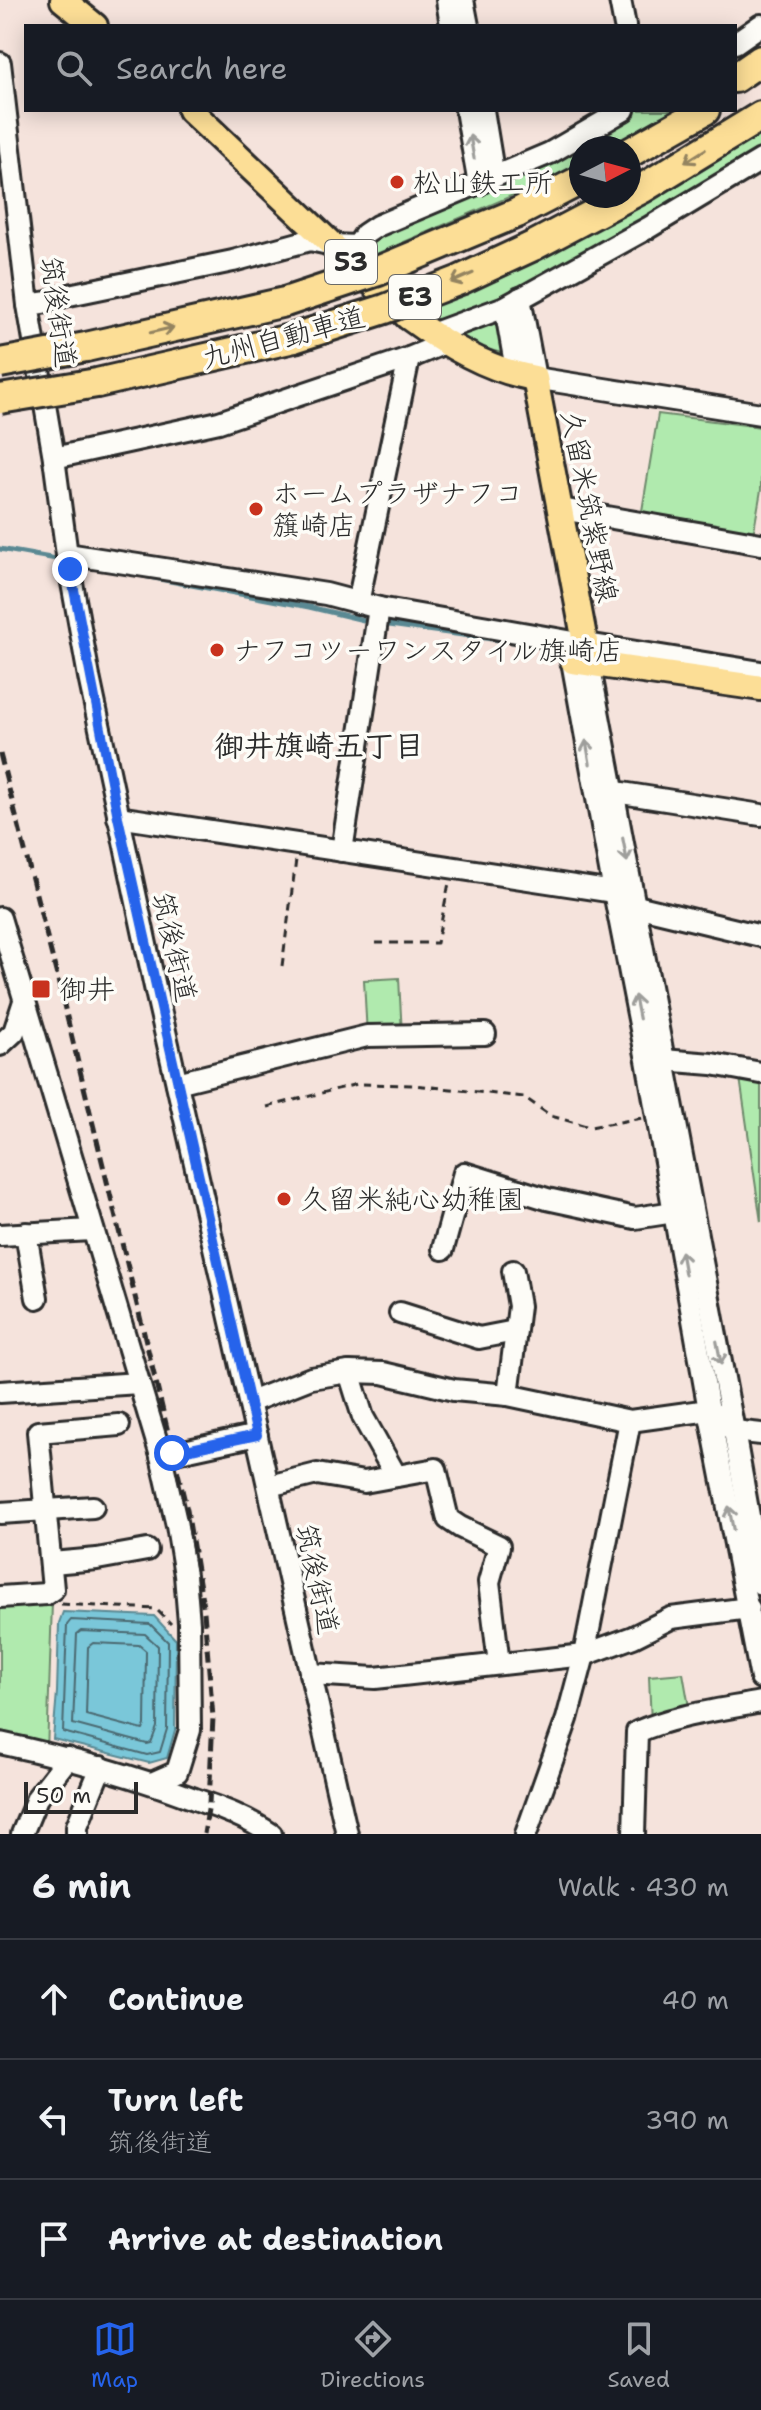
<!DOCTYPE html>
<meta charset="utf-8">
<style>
body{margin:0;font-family:"Shantell Sans","Klee One",sans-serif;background:#20242c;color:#f1f3f6}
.compass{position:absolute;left:569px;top:136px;width:72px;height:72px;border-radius:50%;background:#171b24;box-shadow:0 4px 20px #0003;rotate:84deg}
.scale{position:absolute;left:24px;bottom:20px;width:114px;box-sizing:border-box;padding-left:8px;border:4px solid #2b2b2b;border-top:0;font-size:22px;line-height:28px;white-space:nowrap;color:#2b2b2b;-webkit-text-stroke:6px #fdfcf7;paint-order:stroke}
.stop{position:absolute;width:24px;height:24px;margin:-18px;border:6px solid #2563eb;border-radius:50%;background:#fff}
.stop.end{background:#2563eb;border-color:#fff;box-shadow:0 2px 8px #0008}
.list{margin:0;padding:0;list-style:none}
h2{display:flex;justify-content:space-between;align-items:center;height:104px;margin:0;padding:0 32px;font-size:34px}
h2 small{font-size:26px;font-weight:400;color:#9ea1a6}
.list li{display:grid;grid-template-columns:52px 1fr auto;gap:24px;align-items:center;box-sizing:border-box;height:120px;padding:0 32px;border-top:2px solid #363941}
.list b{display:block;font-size:30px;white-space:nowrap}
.list p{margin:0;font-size:26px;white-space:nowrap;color:#9ea1a6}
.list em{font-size:26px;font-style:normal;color:#9ea1a6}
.icon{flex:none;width:44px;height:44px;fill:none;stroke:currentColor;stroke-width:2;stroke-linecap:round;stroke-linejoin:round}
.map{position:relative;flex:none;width:761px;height:1834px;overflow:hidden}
.search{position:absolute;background:#171b24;box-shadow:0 4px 20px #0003;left:24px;right:24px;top:24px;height:88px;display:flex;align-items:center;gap:20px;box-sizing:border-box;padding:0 28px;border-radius:0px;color:#9ea1a6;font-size:30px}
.sheet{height:464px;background:#171b24}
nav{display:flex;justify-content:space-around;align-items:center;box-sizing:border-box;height:112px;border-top:2px solid #363941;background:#171b24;font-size:22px;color:#9ea1a6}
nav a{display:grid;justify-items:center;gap:4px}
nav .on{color:#2563eb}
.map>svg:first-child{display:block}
</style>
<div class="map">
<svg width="761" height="1834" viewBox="0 0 761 1834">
<rect width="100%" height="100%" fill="#f5e3dc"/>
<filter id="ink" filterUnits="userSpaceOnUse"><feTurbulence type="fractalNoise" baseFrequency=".0125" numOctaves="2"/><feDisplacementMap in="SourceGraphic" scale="16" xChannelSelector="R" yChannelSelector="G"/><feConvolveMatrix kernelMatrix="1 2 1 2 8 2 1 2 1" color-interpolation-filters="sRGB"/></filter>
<g filter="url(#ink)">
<g fill="#b0eaae" stroke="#6e8a6c" stroke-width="2">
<polygon points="637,110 674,110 609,148 581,148 581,164 569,171 367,258 363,248 370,233 559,156"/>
<path d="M761 134V152C658 215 555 276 443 323L425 310 598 229 695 175Z"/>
<polygon points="499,318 502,353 478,347 456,334"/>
<polygon points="658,414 761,427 761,490 754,530 747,532 641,517"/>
<polygon points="399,978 402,1035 367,1036 364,980"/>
<polygon points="739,1071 761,1075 761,1222"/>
<polygon points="46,1594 52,1603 47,1753 0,1743 0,1597"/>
<polygon points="683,1673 689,1707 651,1725 649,1676"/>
</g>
<polygon fill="#7ac7d9" stroke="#5a8993" stroke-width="2" points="63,1612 154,1616 176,1640 175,1730 167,1758 149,1763 53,1739 57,1692 59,1623"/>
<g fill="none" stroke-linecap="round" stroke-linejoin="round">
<g stroke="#4b6971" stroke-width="2">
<polygon points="71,1620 150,1624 168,1642 167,1729 160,1752 147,1755 63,1732 67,1625"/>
<polygon points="81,1631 145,1634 158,1646 157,1727 151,1743 147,1744 73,1724 77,1634"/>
<polygon points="93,1643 139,1645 146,1651 145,1725 143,1730 86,1715 88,1647"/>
</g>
<g stroke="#5a8993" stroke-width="5">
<polyline points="0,549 62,560"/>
<polyline points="143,576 309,607 372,622"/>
<polyline points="382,624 514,642"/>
</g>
<defs>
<g id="minor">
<polyline points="447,0 451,26"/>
<polyline points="463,0 468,26"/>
<polyline points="620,0 625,26"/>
<polyline points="735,43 761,25"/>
<polyline points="0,63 28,305 54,458 67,555 89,677 155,987 347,1834"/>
<polyline points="466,110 479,184"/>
<polyline points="483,110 494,177"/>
<polyline points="520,298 535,378 761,414"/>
<polyline points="28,305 48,302 64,296 233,261 310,240 333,245 357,246 365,234 377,226 550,153 624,110"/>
<polyline points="505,307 517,375"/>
<polyline points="432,334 505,307 648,228 761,160"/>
<polyline points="54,458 219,422 409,358 445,343"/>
<polyline points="561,509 761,544"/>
<polyline points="67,554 326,594 379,608 568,641 761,672"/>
<polyline points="358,603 409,358"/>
<polyline points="572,661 614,892 647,1060 709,1410 761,1678"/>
<polyline points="589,663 734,1431 761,1584"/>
<polyline points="603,790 761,815"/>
<polyline points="118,817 614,892 636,906 761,936"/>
<polyline points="342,851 379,608"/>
<polyline points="0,918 161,1456 177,1526 185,1575 189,1623 190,1730 177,1772 152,1783"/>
<polyline points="0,1045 14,1032 25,998"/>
<polyline points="663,1060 712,1064 761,1073"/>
<polyline points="177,1083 367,1036 485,1034"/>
<polyline points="26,1233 37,1298"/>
<polyline points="0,1235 92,1230"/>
<polyline points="443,1249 464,1173 547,1199 635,1218 674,1212"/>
<polyline points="400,1313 479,1338 515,1331"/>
<polyline points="349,1372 363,1417 396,1476"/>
<polyline points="0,1392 139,1383"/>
<polyline points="508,1395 519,1306 513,1271"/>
<polyline points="250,1402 311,1378 349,1372 383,1373 454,1390 508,1395 630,1421 709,1410 734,1431 761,1434"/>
<polyline points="161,1456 257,1435"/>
<polyline points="269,1486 317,1474 364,1482 436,1469 448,1519 460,1527 499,1546 489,1582 499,1664"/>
<polyline points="0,1513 93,1507"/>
<polyline points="52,1563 97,1559 147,1550"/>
<polyline points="0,1597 46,1594 53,1589 38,1432 119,1425"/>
<polyline points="310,1674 375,1678 584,1655 633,1637 671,1618 749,1608"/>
<path d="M0 1743C65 1757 129 1774 192 1798 220 1808 246 1817 271 1834"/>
<polyline points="22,1834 37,1798 68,1758"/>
<polyline points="77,1834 77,1826 101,1767"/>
<polyline points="526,1834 567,1719 584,1655 630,1421"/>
<path d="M634 1834 637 1732C675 1715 720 1710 761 1702"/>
</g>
<g id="major">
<polyline points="63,0 95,26"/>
<path d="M190 110 408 317C445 344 489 371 535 378L589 663"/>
<polyline points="573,661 761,688"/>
</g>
<g id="highway">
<polyline points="735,78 761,60"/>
<polyline points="629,153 705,110"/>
<polyline points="517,213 581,180"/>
<polyline points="533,246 643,188 761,116"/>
<polyline points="86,347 285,302"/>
<polyline points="97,383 294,338"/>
</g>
</defs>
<use href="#minor" stroke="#2b2b2b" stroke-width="26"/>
<use href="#major" stroke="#2b2b2b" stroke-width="30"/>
<use href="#highway" stroke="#2b2b2b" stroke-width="34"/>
<g stroke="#2b2b2b" stroke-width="3" stroke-dasharray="8 6" stroke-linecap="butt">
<polyline points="376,943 437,943 449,883"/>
<polyline points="282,966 296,860"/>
<polyline points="267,1107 357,1084 414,1085 524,1097 551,1116 590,1127 642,1118"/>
<polyline points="61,1604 156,1609 171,1624"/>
</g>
<use href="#minor" stroke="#fdfcf7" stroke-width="20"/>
<use href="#major" stroke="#fcde96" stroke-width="24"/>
<use href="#highway" stroke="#fcde96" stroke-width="28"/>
<polyline stroke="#2b2b2b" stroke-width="5" stroke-dasharray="12 6" stroke-linecap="butt" points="0,754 56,972 187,1510 204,1612 213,1717 209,1804 204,1834"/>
<defs>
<g id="highway-bridge">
<polyline points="285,302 378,271 517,213"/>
<polyline points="294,338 385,309 460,280 533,246"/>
<polyline points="0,363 86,347"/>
<polyline points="0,399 97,383"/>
</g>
</defs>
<use href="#highway-bridge" stroke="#2b2b2b" stroke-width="34" stroke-linecap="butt"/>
<use href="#highway-bridge" stroke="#fcde96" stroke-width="28"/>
</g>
<defs><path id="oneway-shaft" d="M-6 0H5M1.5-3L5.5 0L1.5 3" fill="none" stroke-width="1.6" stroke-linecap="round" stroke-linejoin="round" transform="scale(2)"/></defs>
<g stroke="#9e9e9b">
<use href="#oneway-shaft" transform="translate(472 147) rotate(-100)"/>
<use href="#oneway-shaft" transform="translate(588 752) rotate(-100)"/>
<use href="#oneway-shaft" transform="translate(625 850) rotate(79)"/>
<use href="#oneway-shaft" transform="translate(637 1007) rotate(-101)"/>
<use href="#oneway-shaft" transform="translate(683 1263) rotate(-100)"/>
<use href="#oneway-shaft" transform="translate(719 1353) rotate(79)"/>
<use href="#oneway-shaft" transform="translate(731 1518) rotate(-101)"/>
</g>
<g stroke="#948460">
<use href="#oneway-shaft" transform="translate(695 156) rotate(148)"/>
<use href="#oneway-shaft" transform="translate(462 278) rotate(157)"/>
<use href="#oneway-shaft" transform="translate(162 330) rotate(-13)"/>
</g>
</g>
<g fill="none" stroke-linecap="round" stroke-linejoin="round" filter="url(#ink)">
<polyline stroke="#2563eb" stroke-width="10" points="70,569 118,817 257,1435 172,1453"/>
</g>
<g fill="#c8321e" stroke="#fdfcf7" stroke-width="3">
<circle cx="397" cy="182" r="8"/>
<circle cx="256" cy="509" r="8"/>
<circle cx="217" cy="650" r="8"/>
<rect x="31" y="979" width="20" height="20" rx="4"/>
<circle cx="284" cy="1199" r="8"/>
</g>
<g text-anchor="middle" stroke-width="7" stroke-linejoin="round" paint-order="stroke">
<g fill="#fdfcf7" stroke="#6a6a68" stroke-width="2">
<rect x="325" y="240" width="52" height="44" rx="6"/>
<rect x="389" y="275" width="52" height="44" rx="6"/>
</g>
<g font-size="26" font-weight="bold" fill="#2b2b2b">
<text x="351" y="271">53</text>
<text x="415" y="306">E3</text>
</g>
<g font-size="28" fill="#2b2b2b" stroke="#fdfcf7" text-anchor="start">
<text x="413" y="192">松山鉄工所</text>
<text x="272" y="503">ホームプラザナフコ<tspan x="272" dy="32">籏崎店</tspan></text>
<text x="233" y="660">ナフコツーワンスタイル旗崎店</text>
<text x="59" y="999">御井</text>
<text x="300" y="1209">久留米純心幼稚園</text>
</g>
<g font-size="28" fill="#2b2b2b" stroke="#fdfcf7">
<text transform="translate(59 312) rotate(82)" y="10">筑後街道</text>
<text transform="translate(283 337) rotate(-15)" y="10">九州自動車道</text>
<text transform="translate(590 506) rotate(79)" y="10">久留米筑紫野線</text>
<text transform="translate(175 947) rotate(77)" y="10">筑後街道</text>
<text transform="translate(318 1579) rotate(78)" y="10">筑後街道</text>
</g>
<g font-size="30" font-weight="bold" fill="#2b2b2b" stroke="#fdfcf7">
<text x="319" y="756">御井旗崎五丁目</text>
</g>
</g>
</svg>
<svg class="compass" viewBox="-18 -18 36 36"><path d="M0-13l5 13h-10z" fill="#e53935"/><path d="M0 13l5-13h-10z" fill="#9ea1a6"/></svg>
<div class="scale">50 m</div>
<div class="stop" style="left:172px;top:1453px"></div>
<div class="stop end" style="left:70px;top:569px"></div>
<div class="search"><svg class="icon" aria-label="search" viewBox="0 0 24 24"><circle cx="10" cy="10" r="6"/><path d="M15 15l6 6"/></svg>Search here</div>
</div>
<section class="sheet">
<h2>6 min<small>Walk · 430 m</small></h2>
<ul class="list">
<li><svg class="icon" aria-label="ahead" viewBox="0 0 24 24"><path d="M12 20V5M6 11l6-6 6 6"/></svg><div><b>Continue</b></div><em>40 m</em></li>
<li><svg class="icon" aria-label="left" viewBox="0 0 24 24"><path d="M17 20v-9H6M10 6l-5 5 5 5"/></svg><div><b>Turn left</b><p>筑後街道</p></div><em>390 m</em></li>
<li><svg class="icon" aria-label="arrive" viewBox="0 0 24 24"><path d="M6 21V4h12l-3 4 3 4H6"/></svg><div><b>Arrive at destination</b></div></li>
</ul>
</section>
<nav>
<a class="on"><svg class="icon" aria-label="map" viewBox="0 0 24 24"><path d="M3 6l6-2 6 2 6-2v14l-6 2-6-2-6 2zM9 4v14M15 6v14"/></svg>Map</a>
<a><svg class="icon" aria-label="directions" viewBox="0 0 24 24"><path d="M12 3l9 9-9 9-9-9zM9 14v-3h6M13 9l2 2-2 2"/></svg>Directions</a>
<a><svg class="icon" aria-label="saved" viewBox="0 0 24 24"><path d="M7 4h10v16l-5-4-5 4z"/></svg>Saved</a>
</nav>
